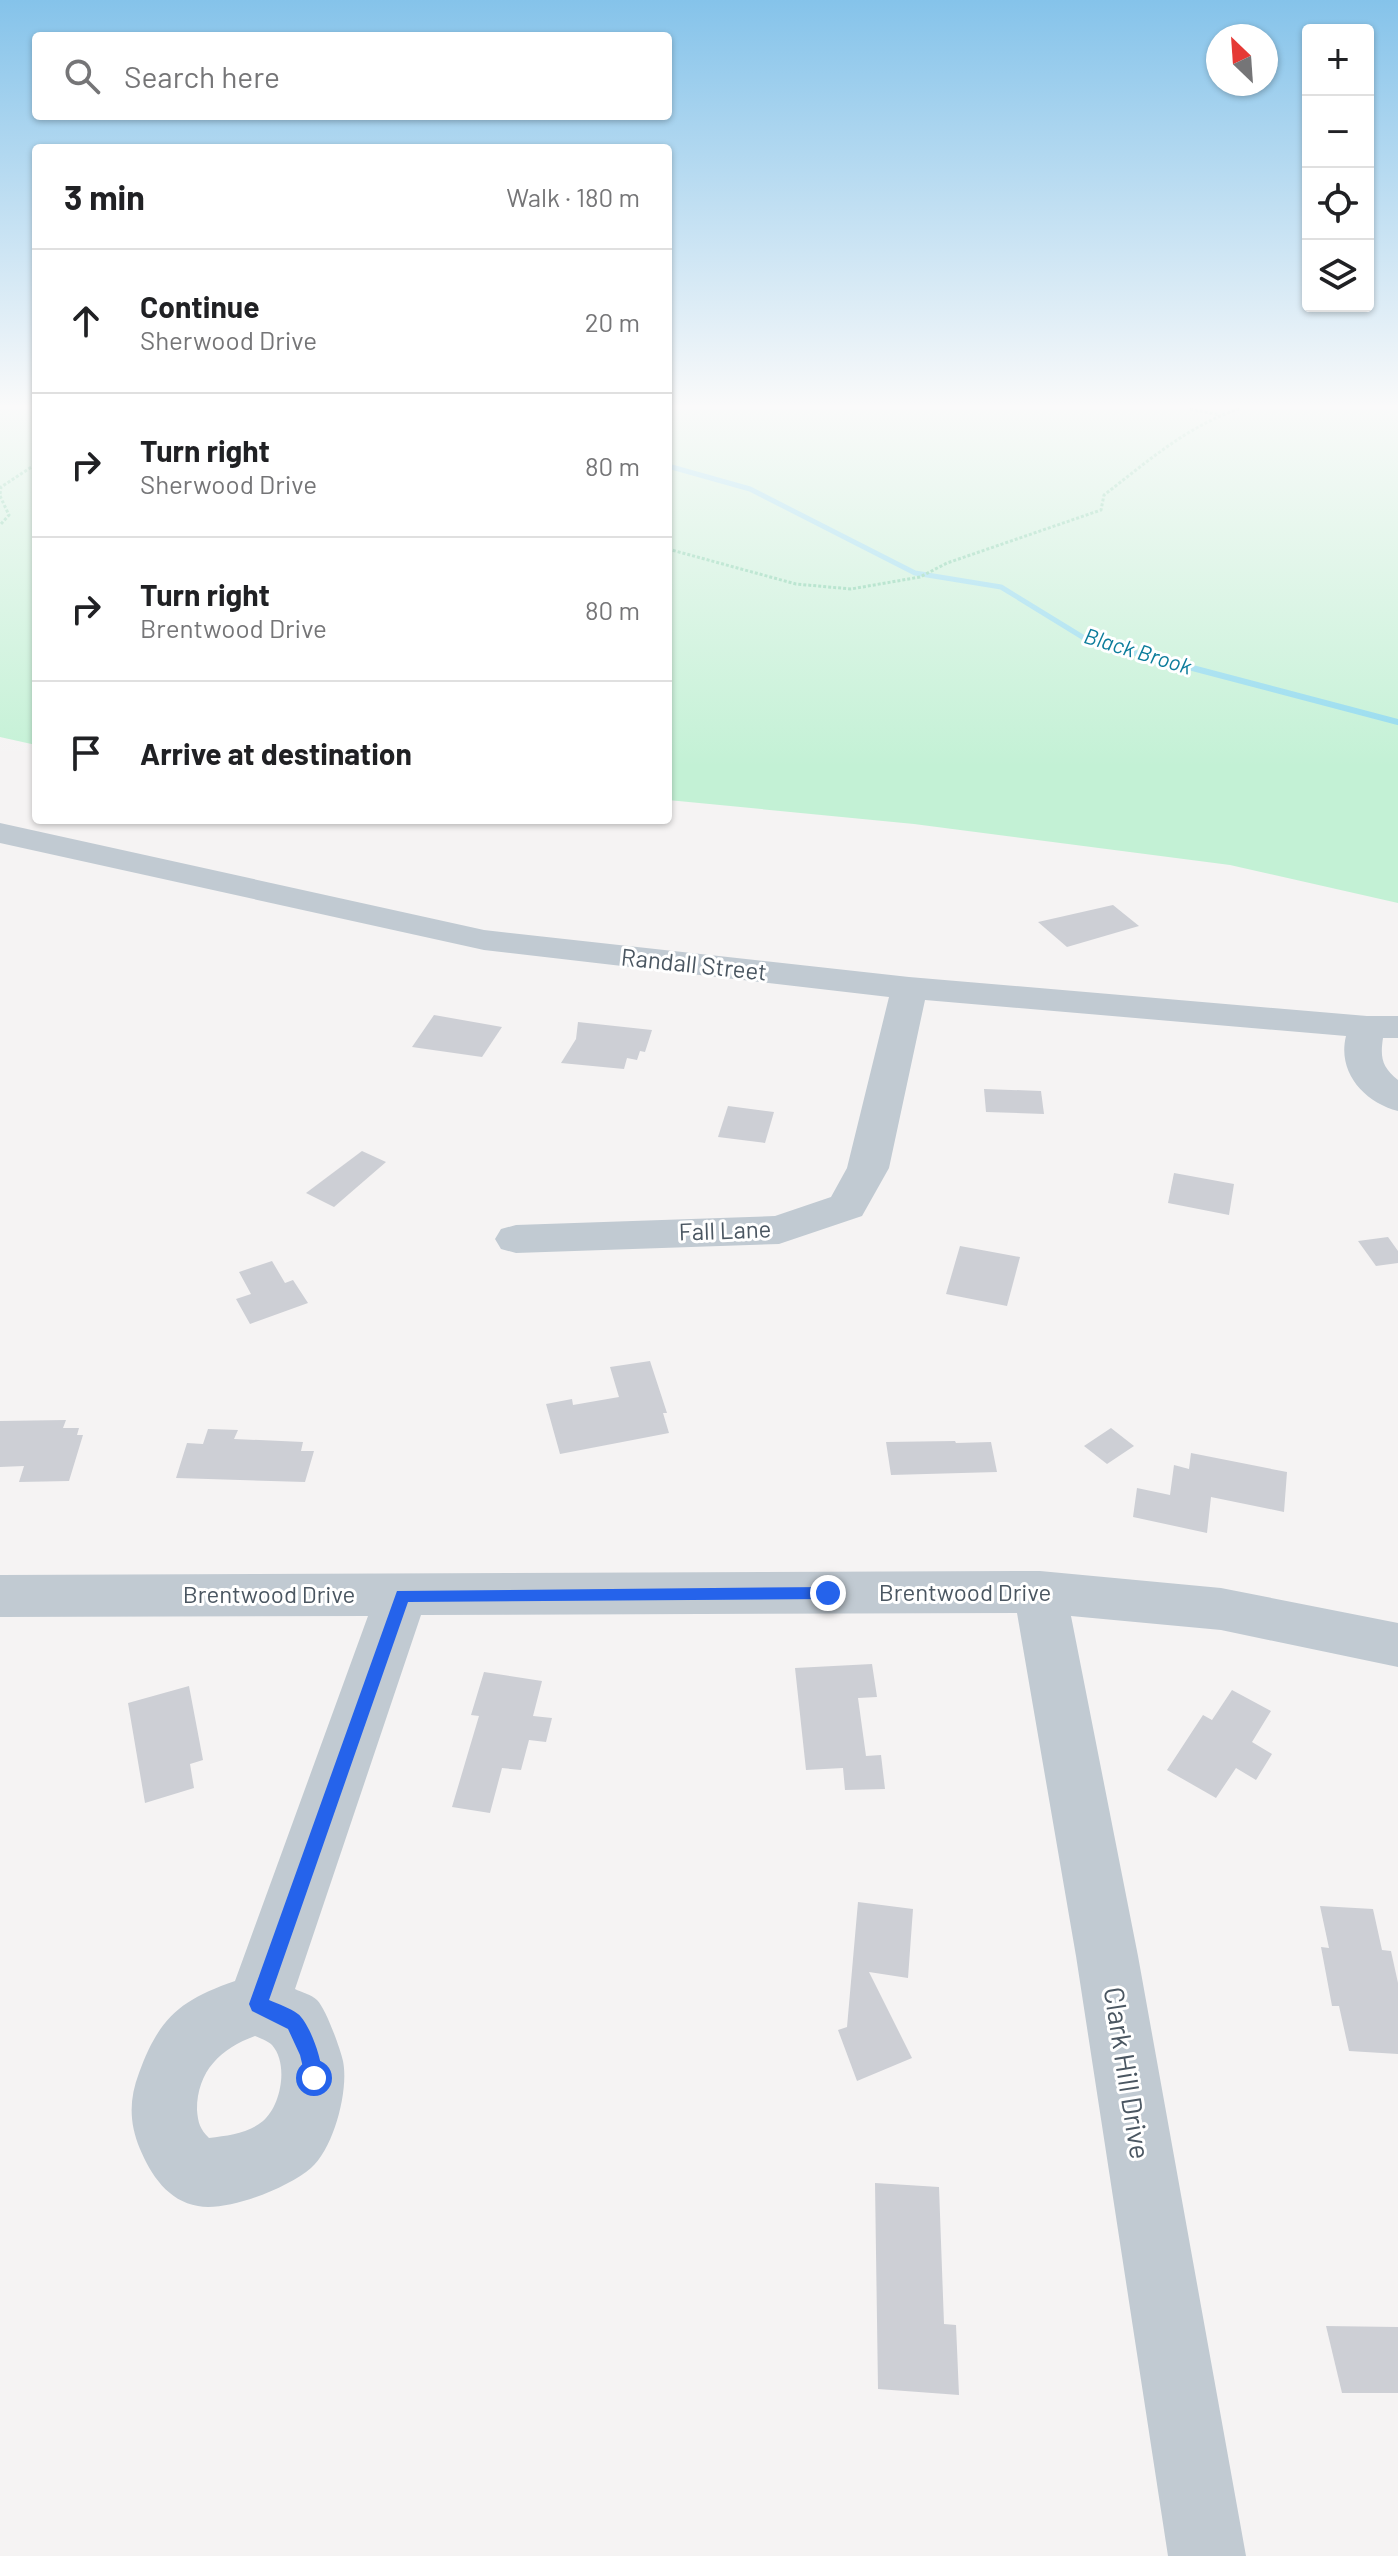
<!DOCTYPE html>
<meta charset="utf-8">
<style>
body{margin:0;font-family:Barlow,sans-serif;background:#f2f2f2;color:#202124}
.controls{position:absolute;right:24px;top:24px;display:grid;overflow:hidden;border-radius:8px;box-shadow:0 2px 6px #0004}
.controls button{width:72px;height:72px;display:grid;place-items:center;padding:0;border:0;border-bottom:2px solid #e0e0e0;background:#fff;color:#202124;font:40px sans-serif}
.compass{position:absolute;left:1206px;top:24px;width:72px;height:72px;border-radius:50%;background:#fff;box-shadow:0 2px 6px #0004;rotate:335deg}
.stop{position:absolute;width:24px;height:24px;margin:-18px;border:6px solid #2563eb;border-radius:50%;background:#fff}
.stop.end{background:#2563eb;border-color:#fff;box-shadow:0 2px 8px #0008}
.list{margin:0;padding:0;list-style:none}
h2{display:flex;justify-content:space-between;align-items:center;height:104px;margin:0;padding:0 32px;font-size:34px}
h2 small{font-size:26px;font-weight:400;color:#757577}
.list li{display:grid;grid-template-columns:52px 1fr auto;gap:24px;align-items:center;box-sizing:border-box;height:144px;padding:0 32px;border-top:2px solid #e0e0e0}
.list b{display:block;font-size:30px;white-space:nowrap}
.list p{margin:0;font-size:26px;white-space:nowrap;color:#757577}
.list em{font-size:26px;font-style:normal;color:#757577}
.icon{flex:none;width:44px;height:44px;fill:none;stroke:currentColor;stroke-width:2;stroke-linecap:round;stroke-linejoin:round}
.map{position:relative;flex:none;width:1398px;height:2556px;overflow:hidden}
.search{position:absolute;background:#fff;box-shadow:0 2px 6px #0004;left:32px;top:32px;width:640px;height:88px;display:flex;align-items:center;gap:20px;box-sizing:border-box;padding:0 28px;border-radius:8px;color:#757577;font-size:30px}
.panel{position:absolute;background:#fff;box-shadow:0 2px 6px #0004;left:32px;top:144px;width:640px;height:680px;border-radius:8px}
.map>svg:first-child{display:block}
</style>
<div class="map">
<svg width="1398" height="2556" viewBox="0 0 1398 2556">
<rect width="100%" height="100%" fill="#f5f3f3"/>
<g fill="#c3f1d5">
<polygon points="0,409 36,409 36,745 0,737"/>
<polygon points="668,409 1398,409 1398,903 1230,865 914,824 668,800"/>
</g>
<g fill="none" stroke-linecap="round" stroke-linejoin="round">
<polyline stroke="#90daee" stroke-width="5" points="668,466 750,489 915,573 1001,587 1089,641 1108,646"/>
<polyline stroke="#90daee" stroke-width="6" points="1101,644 1398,722"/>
</g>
<g fill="#cdcfd5">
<polygon points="1113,905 1139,926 1067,947 1038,922"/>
<polygon points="434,1015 502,1027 482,1057 412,1047"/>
<polygon points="578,1022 587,1023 652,1030 645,1052 640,1051 637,1060 627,1058 624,1069 561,1063 576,1039"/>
<polygon points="984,1089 1041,1091 1044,1114 986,1112"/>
<polygon points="728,1106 774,1112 765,1143 718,1137"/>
<polygon points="362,1151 386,1162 334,1207 306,1193"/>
<polygon points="1174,1173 1234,1184 1229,1215 1168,1203"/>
<polygon points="1388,1237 1398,1251 1398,1263 1376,1266 1358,1241"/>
<polygon points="960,1246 1020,1257 1007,1306 946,1294"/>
<polygon points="272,1261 285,1283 293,1280 308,1303 250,1324 236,1299 251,1294 239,1272"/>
<polygon points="650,1361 667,1413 663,1413 669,1433 560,1454 546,1404 572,1399 573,1405 619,1397 610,1367"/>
<polygon points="66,1420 63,1428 79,1428 77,1435 83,1435 69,1481 19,1482 24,1466 0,1467 0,1421"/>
<polygon points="1111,1428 1134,1446 1107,1464 1084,1446"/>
<polygon points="208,1429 238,1430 234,1439 303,1442 301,1451 314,1451 305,1482 176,1478 187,1443 203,1444"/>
<polygon points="955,1441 956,1443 991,1442 997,1472 891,1475 886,1442"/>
<polygon points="1191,1453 1287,1472 1284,1512 1211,1497 1207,1533 1133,1517 1137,1488 1170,1495 1174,1465 1189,1469"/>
<polygon points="872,1664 877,1697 858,1698 866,1756 881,1755 885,1789 845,1790 843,1768 806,1770 795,1668"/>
<polygon points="484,1672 542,1681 533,1716 552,1718 546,1742 529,1740 521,1770 502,1768 490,1813 452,1807 479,1716 471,1715"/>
<polygon points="189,1686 203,1760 190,1764 194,1788 145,1803 128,1703"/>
<polygon points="1232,1690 1271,1711 1252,1742 1272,1754 1256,1780 1236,1768 1216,1798 1167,1770 1203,1715 1212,1720"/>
<polygon points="858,1902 913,1909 908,1978 869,1972 912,2058 857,2081 838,2030 847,2027"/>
<polygon points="1320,1906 1373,1909 1382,1950 1391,1951 1398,1983 1398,2054 1349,2051 1339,2006 1332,2006 1321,1947 1329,1948"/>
<polygon points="875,2183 939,2187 944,2324 956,2325 959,2395 878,2389"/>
<polygon points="1326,2326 1398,2327 1398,2393 1342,2393"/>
</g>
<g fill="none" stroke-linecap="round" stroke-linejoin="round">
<g stroke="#7ad0a6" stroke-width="3" stroke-dasharray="3 2" stroke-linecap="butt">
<polyline points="1190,409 1220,415"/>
<polyline points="36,438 36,446"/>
<polyline points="0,494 1,487 36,464"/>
<polyline points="0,496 9,515 0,525"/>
<path d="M668 549 796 584 851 589 920 577 947 563 1101 510 1104 495C1147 462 1187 426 1239 409"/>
</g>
<g fill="#c1cad2" fill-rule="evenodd">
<path d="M0 823 484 930 909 977 1367 1016H1398V1038H1383C1380 1058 1382 1067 1398 1080V1111C1364 1102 1337 1072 1346 1036L925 1000 889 1168 862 1216 779 1244 516 1253 501 1249 495 1239 501 1229 516 1225 775 1216 831 1197 847 1168 889 997 484 950 0 843Z"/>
<path d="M1040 1571 1221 1588 1398 1623V1667L1221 1630 1071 1616 1138 1956 1246 2556H1168L1076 1956 1017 1613 421 1615 295 1989C301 1992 312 1995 317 2000 326 2009 340 2048 343 2061 349 2090 334 2148 311 2168 288 2188 227 2212 198 2206 168 2201 151 2175 140 2149 129 2123 129 2099 139 2073 159 2018 180 2000 235 1981L368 1616 0 1617V1575ZM255 2036C260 2038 268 2041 272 2045 289 2064 281 2106 263 2121 247 2134 229 2135 209 2138 200 2129 198 2123 197 2110 197 2071 221 2048 255 2036Z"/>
</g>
</g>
<linearGradient id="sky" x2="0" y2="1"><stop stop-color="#85c3ea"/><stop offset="0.53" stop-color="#fafafa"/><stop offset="1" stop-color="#fafafa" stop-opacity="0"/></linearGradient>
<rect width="1398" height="767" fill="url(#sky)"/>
<path fill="#2563eb" d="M828 1587 835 1593 828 1599 408 1602 269 2000C278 2004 290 2008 298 2014 310 2023 327 2070 321 2084L314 2087 307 2084 300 2055 288 2029 252 2011 249 2004 397 1591Z"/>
<g text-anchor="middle" stroke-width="6" stroke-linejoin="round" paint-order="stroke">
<g font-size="22" font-style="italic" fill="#0c7c9b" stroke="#fff">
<text transform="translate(1138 651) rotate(17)" y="8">Black Brook</text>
</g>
<g font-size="24" fill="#4a5661" stroke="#fff">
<text transform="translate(694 965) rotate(6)" y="8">Randall Street</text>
<text transform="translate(725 1231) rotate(-2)" y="8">Fall Lane</text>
<text x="965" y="1601">Brentwood Drive</text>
<text x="269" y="1603">Brentwood Drive</text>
</g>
<g font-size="28" fill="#4a5661" stroke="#fff">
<text transform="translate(1127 2073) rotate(81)" y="10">Clark Hill Drive</text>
</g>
</g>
</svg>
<div class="controls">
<button>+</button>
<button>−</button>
<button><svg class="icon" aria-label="locate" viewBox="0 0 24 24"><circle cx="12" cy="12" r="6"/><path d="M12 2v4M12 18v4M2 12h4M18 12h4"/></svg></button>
<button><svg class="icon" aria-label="layers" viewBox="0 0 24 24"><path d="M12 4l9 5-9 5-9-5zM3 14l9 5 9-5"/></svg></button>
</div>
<svg class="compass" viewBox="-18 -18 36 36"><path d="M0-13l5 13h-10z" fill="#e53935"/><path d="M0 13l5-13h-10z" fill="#757577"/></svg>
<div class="stop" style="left:314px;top:2078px"></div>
<div class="stop end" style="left:828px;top:1593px"></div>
<div class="search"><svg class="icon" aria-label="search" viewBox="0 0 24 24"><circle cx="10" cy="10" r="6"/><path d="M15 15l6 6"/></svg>Search here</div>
<section class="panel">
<h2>3 min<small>Walk · 180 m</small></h2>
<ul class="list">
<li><svg class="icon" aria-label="ahead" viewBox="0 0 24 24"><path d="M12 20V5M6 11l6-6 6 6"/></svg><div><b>Continue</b><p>Sherwood Drive</p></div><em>20 m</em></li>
<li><svg class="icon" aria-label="right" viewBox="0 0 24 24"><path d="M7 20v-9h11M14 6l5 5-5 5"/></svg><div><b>Turn right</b><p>Sherwood Drive</p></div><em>80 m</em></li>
<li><svg class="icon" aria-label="right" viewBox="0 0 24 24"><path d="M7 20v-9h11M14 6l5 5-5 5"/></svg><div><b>Turn right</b><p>Brentwood Drive</p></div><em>80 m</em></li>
<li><svg class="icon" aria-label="arrive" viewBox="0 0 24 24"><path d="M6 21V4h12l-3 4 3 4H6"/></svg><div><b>Arrive at destination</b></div></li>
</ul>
</section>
</div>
